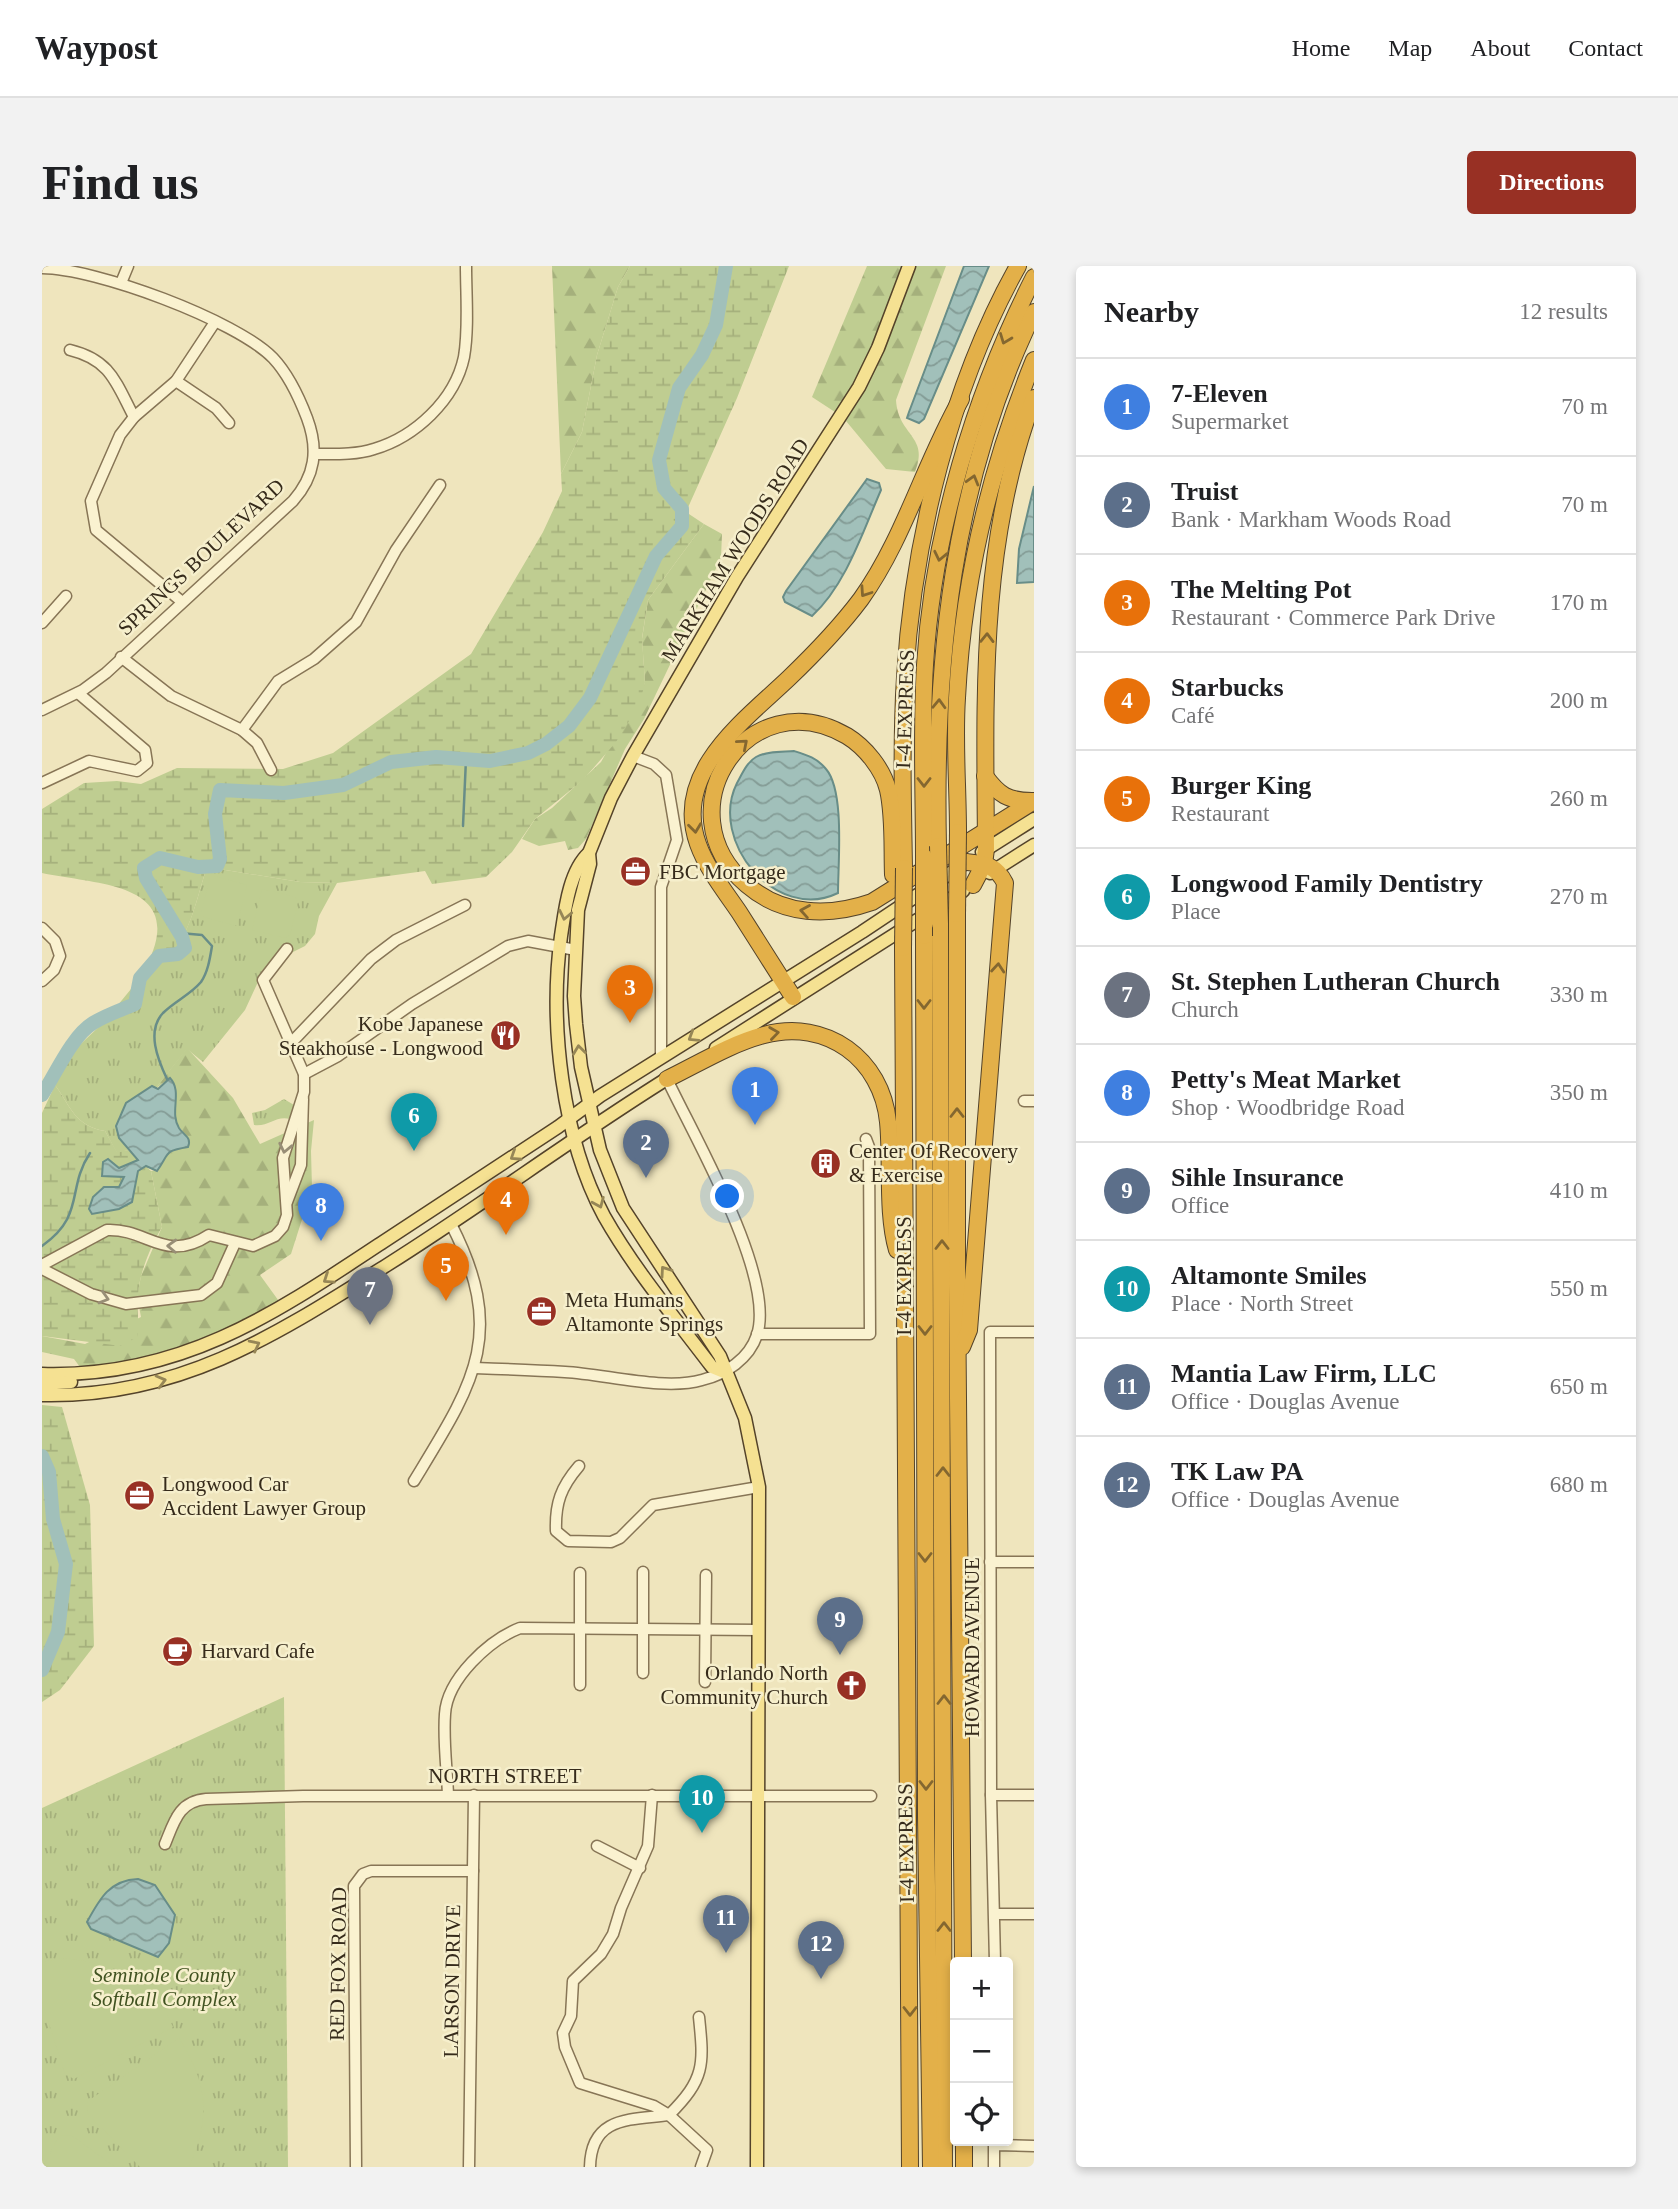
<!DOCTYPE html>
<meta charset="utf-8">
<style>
body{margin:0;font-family:Georgia,serif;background:#f2f2f2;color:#202124}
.controls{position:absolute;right:21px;bottom:21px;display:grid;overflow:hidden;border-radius:7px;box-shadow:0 4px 10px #0003}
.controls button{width:63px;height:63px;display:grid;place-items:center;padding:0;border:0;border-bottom:2px solid #e0e0e0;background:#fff;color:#202124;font:35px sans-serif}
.you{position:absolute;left:686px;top:931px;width:24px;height:24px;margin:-18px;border:5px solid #fff;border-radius:50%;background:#1a73e8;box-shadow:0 0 0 10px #1a73e833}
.badge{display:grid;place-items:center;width:46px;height:46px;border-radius:50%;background:#983024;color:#fff;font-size:23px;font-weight:700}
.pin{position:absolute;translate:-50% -58px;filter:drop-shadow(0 2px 4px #0008)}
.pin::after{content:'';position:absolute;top:37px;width:24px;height:21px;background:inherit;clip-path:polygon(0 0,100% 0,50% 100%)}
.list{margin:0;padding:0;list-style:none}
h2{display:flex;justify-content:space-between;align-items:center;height:91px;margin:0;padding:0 28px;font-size:30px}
h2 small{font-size:23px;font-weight:400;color:#757577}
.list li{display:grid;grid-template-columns:46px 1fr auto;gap:21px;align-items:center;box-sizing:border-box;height:98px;padding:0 28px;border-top:2px solid #e0e0e0}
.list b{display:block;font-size:26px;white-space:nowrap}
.list p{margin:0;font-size:23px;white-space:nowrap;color:#757577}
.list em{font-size:23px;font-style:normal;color:#757577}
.icon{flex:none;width:38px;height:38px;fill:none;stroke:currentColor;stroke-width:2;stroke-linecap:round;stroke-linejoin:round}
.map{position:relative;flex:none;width:992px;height:1901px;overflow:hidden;border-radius:7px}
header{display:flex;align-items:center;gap:42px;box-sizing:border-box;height:98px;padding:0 35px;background:#fff;border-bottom:2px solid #e0e0e0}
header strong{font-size:33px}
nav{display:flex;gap:38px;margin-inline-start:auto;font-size:24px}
.intro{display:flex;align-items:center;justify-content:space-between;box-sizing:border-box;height:168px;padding:0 42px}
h1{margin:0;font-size:49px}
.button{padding:18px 32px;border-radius:7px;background:#983024;color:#fff;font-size:24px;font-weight:700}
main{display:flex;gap:42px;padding:0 42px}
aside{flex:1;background:#fff;border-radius:7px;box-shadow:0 4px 10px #0003}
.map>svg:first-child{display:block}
</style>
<header>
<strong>Waypost</strong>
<nav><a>Home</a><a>Map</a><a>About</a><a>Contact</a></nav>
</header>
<div class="intro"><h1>Find us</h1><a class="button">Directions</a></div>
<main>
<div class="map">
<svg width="992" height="1901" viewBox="0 0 992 1901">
<defs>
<pattern id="forest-firs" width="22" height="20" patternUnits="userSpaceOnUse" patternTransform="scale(1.75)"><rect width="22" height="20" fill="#bfcd91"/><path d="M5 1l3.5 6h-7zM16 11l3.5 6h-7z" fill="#a5b07c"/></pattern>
<pattern id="wetland-marsh" width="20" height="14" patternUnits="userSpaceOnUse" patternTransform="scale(1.75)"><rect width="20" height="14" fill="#bfcd91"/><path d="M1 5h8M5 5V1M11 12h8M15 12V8" fill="none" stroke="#a5b07c"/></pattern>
<pattern id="park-tufts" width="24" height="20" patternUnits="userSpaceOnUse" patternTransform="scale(1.75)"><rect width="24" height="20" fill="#bfcd91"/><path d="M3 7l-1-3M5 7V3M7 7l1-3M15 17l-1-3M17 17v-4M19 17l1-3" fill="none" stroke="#a5b07c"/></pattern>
<pattern id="water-waves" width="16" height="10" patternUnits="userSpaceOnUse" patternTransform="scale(1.75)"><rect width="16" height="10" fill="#a1c0ba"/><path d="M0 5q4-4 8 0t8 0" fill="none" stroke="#849c96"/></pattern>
</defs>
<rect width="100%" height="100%" fill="#efe5bd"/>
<g fill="url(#forest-firs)">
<polygon points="510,0 588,0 576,21 555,89 540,166 519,208"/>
<polygon points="825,0 862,0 833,80 796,148 770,131"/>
<path d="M871 0H904L854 134C856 170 888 170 873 206L844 203 804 155 840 84Z"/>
<polygon points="662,258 680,268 679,292 602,453 583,483 544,573 536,582 526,584 523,575 497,580 480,573 493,553 510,542 559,496 603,417 600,373 606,334"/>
<polygon points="145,782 191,832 218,878 272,854 269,885 270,922 249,988 218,1009 239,1038 144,1083 41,1105 32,1093 0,1086 0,1070 43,1078 99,1051 95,1030 99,1010 120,961 109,905 117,904 121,891 136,881 145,882 148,876 134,856 134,822 128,812 113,823"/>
</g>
<g fill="url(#wetland-marsh)">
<path d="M588 0H747L695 132 644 246 662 258 606 334 600 372 603 417 597 439 574 476 541 514 493 553 470 586 444 611 390 618 383 605 295 617 258 616 165 601C154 632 144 698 105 699 146 616 56 619 0 607V543L42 517 75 515 99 518 135 502 241 503 291 487 429 388 501 266 520 225 519 208 540 166 555 89 576 21Z"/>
<path d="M13 819C29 841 33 860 63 865L75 886 86 884 109 905 120 961C109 980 98 1005 96 1028 94 1042 98 1053 95 1071L79 1080 0 1070V847Z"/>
<polygon points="0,1139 20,1141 48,1239 52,1380 18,1424 0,1436"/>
</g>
<g fill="url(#park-tufts)">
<path d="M165 601 258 616 295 617 277 650 273 668 263 680 243 690 216 716 203 744 161 796 145 783 113 823 110 820C87 839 60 850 86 884L75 887 63 865C33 860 29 841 13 819L27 789 62 756 98 712 104 699C144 698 154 632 165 601Z"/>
<path d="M242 833 252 839 248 853C234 849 227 861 212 859L210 847 223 844Z"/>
<polygon points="242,1431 246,1901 0,1901 0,1542"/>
</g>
<g fill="#bfcd91">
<polygon points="172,610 205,619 195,660 162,651 159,646 168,612"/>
<polygon points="220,623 253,631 256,636 248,669 243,672 210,664"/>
<path d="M19 1692C65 1695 113 1715 131 1761L32 1813 23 1808 0 1736V1696Z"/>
<path d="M137 1772C166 1818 169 1852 147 1901H98L45 1847 46 1835Z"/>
<polygon points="29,1869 73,1901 1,1901 17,1870"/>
</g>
<g fill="url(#water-waves)" stroke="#688d88" stroke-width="2">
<polygon points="922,0 947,0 882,153 877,157 865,152 867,146"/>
<path d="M825 213 837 217 839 224C821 265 804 319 770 350L743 336 741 331 744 325Z"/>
<polygon points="992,220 992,316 975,317 977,283"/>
<path d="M752 485C765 489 775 492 784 503 803 525 796 597 796 627 734 657 666 575 695 517 700 508 705 496 714 491 725 485 740 486 752 485Z"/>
<path d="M128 812C141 826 127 846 137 862 142 870 150 871 146 881 122 885 128 886 115 905L104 900 96 905 90 936 77 943 50 948 47 943 51 931 62 921H77L82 911 60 910 61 896 66 893 77 902 96 894 77 872 74 860 84 837 110 820 116 823Z"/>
<path d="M96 1613 113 1619 133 1649 127 1677 116 1691 49 1663 45 1656C58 1632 68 1614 96 1613Z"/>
</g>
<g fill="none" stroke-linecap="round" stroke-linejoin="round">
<g stroke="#688d88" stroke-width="2.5">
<polyline points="421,560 424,493"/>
<path d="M125 813C116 794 104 765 121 747 133 735 148 729 159 716 166 706 168 692 170 680L160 669 138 667"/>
<path d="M0 980C44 949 24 923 48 887"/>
</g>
<g stroke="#a1c0ba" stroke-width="14">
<path d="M0 829C14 807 30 770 51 757 64 749 79 744 93 738L98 712 117 690 136 688 143 682 140 671 104 612 102 602 118 592 156 601 175 600 178 593 173 548 178 524 242 527 301 519 349 496 394 491 448 495 486 487 504 478 527 460 548 432 614 290 640 260V243L622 222 617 194 637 122 660 89 674 59 684 0"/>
<polyline points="0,1190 7,1206 11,1253 24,1298 16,1366 0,1404"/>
</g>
<defs>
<g id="minor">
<path d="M0 2C53 2 194 54 231 92 247 109 257 131 265 152 277 184 273 210 251 235L64 407 41 424 0 444"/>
<polyline points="79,17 86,0"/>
<path d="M28 84C69 94 74 117 92 151"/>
<polyline points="134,115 174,142 187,157"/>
<path d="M273 188C292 188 314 189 332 183 373 171 413 134 422 91 427 62 424 29 424 0"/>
<polyline points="139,335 54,264 49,235 78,169 92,151 134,115 173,56"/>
<polyline points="0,357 24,330"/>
<polyline points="79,391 129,430 200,464 215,477 229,504"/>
<polyline points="200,464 236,415 272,393 314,356 354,284 398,219"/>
<polyline points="591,490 612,498 624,509 635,574 619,621 619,791"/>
<polyline points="0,517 47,495 95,505 105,497 103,484 36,427"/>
<polyline points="0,662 13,675 18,690 12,704 0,715"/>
<polyline points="249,777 329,693 354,674 423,639"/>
<polyline points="262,808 296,790 370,738 466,680 486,675 534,684"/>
<polyline points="982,835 992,835"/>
<polyline points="245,936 259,899 261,833"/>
<path d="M0 999 65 964C105 962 123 998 167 969L211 980 233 970 241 961 245 949 241 892 262 826V808L221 714 245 683"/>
<polyline points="0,1003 49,1028 84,1038 159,1029 175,1017 193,977"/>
<polyline points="715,1068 828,1068 827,881 824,873"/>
<path d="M433 1102C463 1103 493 1104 523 1106 563 1108 622 1125 660 1114 684 1108 707 1093 715 1069 734 1010 651 869 625 813"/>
<path d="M537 1200C519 1221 513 1237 514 1265L526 1275 569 1276 578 1272 611 1239 717 1221"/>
<path d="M372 1215C431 1118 466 1069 409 958"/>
<polyline points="948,1296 992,1296"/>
<polyline points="601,1407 601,1306"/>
<polyline points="663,1416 664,1309"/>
<polyline points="538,1419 538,1307"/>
<path d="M406 1529C405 1503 401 1475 403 1448 405 1413 447 1374 478 1362L717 1364"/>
<polyline points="610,1529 606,1580 579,1642 571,1668 559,1688 531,1715 529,1750 521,1767 523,1781 538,1817 612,1840 627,1849 665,1884 659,1901"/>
<polyline points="949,1529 992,1529"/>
<path d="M123 1578C132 1556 137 1535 164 1533L261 1530H829"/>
<polyline points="555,1580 598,1602"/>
<polyline points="953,1648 992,1648"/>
<polyline points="953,1696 949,1529 948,1066 992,1066"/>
<polyline points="314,1901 312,1620 321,1608 329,1605 431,1605"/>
<polyline points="427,1901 432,1529"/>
<path d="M548 1901C549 1850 588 1854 627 1849 663 1813 662 1799 657 1751"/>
<polyline points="952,1901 952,1879 992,1880"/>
</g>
<g id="major">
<polyline points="940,586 992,553"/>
<path d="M547 587C527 605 523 644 519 670 507 757 520 872 562 950 592 1003 633 1052 670 1101L682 1106"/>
<polyline points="948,607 992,579"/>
<polyline points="674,782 921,625"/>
<path d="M0 1108C138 1112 231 1049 341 976 399 938 457 900 516 861L558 830 820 666 922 598"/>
<polyline points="0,1118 29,1116"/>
<path d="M0 1129C137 1132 234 1069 345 999 442 938 534 869 631 809"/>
<polyline points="715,1901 717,1221 703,1152 678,1090 581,942 558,884 539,801 534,758 532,730 536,644 548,598 547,587 569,532 591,490 695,311 817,121 836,82 867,0"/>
</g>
<g id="highway">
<path d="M943 510C957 529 966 535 990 535"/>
<path d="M916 566C916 521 912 476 915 432 921 315 948 202 992 94"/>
<path d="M896 580C892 395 910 214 992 46"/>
<path d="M882 591C882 528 879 463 883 399 891 266 932 129 992 11"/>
<path d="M862 602C861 539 859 475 863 411 871 275 909 119 976 0"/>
<path d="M851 609C850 582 852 550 846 524 841 503 823 481 805 470 707 412 618 545 705 619 741 650 787 651 830 636L992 535"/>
<path d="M931 619 942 598 944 583C943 431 937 277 992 132"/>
<polyline points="915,648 915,1019 921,1696"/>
<polyline points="898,658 902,1901"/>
<polyline points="882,670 884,1550 889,1901"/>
<polyline points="861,682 868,1901"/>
<path d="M751 731C733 703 715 674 697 646 682 624 665 603 656 578 630 506 703 454 747 412 773 387 798 361 819 333 862 273 882 198 919 133"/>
<path d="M625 813C656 798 688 778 722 769 784 752 840 793 846 856 850 896 844 946 855 984"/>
<path d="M920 1081 927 1064 963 617C954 599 943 598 925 596"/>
<polyline points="922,1875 922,1901"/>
</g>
</defs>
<use href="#minor" stroke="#877556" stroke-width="13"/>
<use href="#major" stroke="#54432a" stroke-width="15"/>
<use href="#highway" stroke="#54432a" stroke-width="18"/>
<use href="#minor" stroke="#faf2d0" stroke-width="10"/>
<use href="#major" stroke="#f5e192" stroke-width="12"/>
<use href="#highway" stroke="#e3b049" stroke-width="16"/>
<defs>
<g id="highway-bridge">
<polyline points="896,580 898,658"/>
<polyline points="915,648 916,566"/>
<polyline points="882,670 882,591"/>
<polyline points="861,682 862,602"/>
</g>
</defs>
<use href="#highway-bridge" stroke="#54432a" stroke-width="18" stroke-linecap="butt"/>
<use href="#highway-bridge" stroke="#e3b049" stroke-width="16"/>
</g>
<defs><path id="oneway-chevron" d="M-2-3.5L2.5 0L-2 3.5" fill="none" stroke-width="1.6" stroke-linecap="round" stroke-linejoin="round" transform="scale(1.75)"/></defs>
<g stroke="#846730">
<use href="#oneway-chevron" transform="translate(963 73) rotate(111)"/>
<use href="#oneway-chevron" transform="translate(931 214) rotate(-74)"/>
<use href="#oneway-chevron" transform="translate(898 290) rotate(102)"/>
<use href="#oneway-chevron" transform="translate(823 326) rotate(124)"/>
<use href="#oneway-chevron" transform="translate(945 372) rotate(-89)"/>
<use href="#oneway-chevron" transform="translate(897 438) rotate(-88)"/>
<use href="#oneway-chevron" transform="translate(701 478) rotate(-41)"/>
<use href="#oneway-chevron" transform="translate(882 516) rotate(90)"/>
<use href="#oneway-chevron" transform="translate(653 562) rotate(83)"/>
<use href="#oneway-chevron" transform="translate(763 645) rotate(-170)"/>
<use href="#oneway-chevron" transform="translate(956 702) rotate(-85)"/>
<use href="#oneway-chevron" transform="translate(882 738) rotate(90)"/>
<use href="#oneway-chevron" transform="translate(732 767) rotate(-8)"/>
<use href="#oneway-chevron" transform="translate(915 847) rotate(-90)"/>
<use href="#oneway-chevron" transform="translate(900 979) rotate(-90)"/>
<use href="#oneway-chevron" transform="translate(883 1064) rotate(90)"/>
<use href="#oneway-chevron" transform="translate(901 1206) rotate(-90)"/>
<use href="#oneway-chevron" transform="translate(883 1291) rotate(90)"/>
<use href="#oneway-chevron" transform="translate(902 1434) rotate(-90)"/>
<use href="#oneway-chevron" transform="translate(884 1519) rotate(90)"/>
<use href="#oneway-chevron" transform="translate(902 1661) rotate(-90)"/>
<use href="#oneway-chevron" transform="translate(868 1745) rotate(90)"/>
</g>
<g stroke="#968656">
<use href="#oneway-chevron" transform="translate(523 649) rotate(102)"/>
<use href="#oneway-chevron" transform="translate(651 771) rotate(148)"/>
<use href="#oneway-chevron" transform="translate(537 784) rotate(-97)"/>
<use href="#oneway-chevron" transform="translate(473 890) rotate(147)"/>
<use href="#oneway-chevron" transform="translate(557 937) rotate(67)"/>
<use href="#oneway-chevron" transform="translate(623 1005) rotate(-125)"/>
<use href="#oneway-chevron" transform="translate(286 1013) rotate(146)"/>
<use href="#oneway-chevron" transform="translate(213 1079) rotate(-27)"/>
<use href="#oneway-chevron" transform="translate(119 1115) rotate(-15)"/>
</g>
<g stroke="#988e76">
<use href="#oneway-chevron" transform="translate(243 882) rotate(102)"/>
<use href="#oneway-chevron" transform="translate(130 980) rotate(-178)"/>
<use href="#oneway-chevron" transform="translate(62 1032) rotate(16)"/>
</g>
<defs>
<symbol id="office-disc" viewBox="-11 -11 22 22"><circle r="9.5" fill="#983024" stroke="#f6efcc"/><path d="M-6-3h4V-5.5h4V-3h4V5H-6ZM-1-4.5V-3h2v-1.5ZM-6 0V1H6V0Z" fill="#fff"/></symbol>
<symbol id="restaurant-disc" viewBox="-11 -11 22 22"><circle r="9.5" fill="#983024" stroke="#f6efcc"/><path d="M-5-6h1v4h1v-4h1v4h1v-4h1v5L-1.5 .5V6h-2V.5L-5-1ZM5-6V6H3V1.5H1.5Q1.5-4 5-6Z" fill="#fff"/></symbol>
<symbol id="building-disc" viewBox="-11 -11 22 22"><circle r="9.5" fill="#983024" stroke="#f6efcc"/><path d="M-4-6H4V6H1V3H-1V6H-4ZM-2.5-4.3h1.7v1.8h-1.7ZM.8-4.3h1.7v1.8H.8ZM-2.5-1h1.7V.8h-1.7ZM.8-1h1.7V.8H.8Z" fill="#fff"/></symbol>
<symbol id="cafe-disc" viewBox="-11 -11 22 22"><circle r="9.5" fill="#983024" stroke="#f6efcc"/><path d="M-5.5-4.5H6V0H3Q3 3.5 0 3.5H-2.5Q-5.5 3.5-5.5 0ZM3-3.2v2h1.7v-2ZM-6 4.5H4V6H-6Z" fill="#fff"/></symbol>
<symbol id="church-disc" viewBox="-11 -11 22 22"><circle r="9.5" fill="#983024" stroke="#f6efcc"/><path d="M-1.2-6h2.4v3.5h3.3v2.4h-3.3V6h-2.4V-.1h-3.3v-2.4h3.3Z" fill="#fff"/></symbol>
</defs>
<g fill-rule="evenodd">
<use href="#office-disc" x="576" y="588" width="35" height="35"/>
<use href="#restaurant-disc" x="446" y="752" width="35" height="35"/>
<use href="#building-disc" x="766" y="880" width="35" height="35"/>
<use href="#office-disc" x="482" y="1028" width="35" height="35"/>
<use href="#office-disc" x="80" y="1212" width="35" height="35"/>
<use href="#cafe-disc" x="118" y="1368" width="35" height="35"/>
<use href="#church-disc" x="792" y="1402" width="35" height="35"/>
</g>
<g text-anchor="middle" stroke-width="5" stroke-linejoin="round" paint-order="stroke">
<g font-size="21" fill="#362b1b" stroke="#f6efcc">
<text transform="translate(693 284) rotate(-58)" y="7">MARKHAM WOODS ROAD</text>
<text transform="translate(159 291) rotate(-43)" y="7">SPRINGS BOULEVARD</text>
<text transform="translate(863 443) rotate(-88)" y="7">I-4 EXPRESS</text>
<text transform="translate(862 1010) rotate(-90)" y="7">I-4 EXPRESS</text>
<text transform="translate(930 1381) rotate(-90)" y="7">HOWARD AVENUE</text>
<text x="463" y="1517">NORTH STREET</text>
<text transform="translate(864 1577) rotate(-91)" y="7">I-4 EXPRESS</text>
<text transform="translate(296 1698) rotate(-89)" y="7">RED FOX ROAD</text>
<text transform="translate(410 1715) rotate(-89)" y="7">LARSON DRIVE</text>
</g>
<g font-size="21" fill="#362b1b" stroke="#f6efcc" text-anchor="start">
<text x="617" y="613">FBC Mortgage</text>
<text x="441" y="765" text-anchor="end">Kobe Japanese<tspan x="441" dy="24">Steakhouse - Longwood</tspan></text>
<text x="807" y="892">Center Of Recovery<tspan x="807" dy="24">&amp; Exercise</tspan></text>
<text x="523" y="1041">Meta Humans<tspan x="523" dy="24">Altamonte Springs</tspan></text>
<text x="120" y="1225">Longwood Car<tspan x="120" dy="24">Accident Lawyer Group</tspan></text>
<text x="159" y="1392">Harvard Cafe</text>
<text x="786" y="1414" text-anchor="end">Orlando North<tspan x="786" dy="24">Community Church</tspan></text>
</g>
<g font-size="21" font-style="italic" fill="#415321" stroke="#f6efcc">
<text x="122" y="1716">Seminole County<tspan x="122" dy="24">Softball Complex</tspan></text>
</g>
</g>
</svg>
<div class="controls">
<button>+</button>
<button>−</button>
<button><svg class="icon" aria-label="locate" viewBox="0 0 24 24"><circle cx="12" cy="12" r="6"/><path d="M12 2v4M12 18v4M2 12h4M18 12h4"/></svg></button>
</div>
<div class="you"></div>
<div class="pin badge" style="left:713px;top:859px;background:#3f7fe0">1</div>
<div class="pin badge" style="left:604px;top:912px;background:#5c6f8a">2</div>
<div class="pin badge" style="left:588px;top:757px;background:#e8710a">3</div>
<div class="pin badge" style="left:464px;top:969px;background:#e8710a">4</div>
<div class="pin badge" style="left:404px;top:1035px;background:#e8710a">5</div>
<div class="pin badge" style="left:372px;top:885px;background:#0f9aa8">6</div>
<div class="pin badge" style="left:328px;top:1059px;background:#6b7280">7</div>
<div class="pin badge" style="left:279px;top:975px;background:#3f7fe0">8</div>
<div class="pin badge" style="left:798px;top:1389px;background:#5c6f8a">9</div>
<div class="pin badge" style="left:660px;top:1567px;background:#0f9aa8">10</div>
<div class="pin badge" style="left:684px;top:1687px;background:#5c6f8a">11</div>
<div class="pin badge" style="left:779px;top:1713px;background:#5c6f8a">12</div>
</div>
<aside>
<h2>Nearby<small>12 results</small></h2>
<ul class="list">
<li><span class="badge" style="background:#3f7fe0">1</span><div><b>7-Eleven</b><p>Supermarket</p></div><em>70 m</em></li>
<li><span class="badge" style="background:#5c6f8a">2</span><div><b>Truist</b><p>Bank · Markham Woods Road</p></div><em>70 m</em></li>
<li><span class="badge" style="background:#e8710a">3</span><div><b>The Melting Pot</b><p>Restaurant · Commerce Park Drive</p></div><em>170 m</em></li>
<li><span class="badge" style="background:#e8710a">4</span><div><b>Starbucks</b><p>Café</p></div><em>200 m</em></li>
<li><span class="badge" style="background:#e8710a">5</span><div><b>Burger King</b><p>Restaurant</p></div><em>260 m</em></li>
<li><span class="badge" style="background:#0f9aa8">6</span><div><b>Longwood Family Dentistry</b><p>Place</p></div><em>270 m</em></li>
<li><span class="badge" style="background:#6b7280">7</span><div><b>St. Stephen Lutheran Church</b><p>Church</p></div><em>330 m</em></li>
<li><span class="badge" style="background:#3f7fe0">8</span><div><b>Petty's Meat Market</b><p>Shop · Woodbridge Road</p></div><em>350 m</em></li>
<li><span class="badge" style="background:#5c6f8a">9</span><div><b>Sihle Insurance</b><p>Office</p></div><em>410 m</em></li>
<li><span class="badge" style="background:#0f9aa8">10</span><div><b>Altamonte Smiles</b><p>Place · North Street</p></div><em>550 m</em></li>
<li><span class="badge" style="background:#5c6f8a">11</span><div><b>Mantia Law Firm, LLC</b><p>Office · Douglas Avenue</p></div><em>650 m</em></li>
<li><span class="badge" style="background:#5c6f8a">12</span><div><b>TK Law PA</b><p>Office · Douglas Avenue</p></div><em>680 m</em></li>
</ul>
</aside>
</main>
